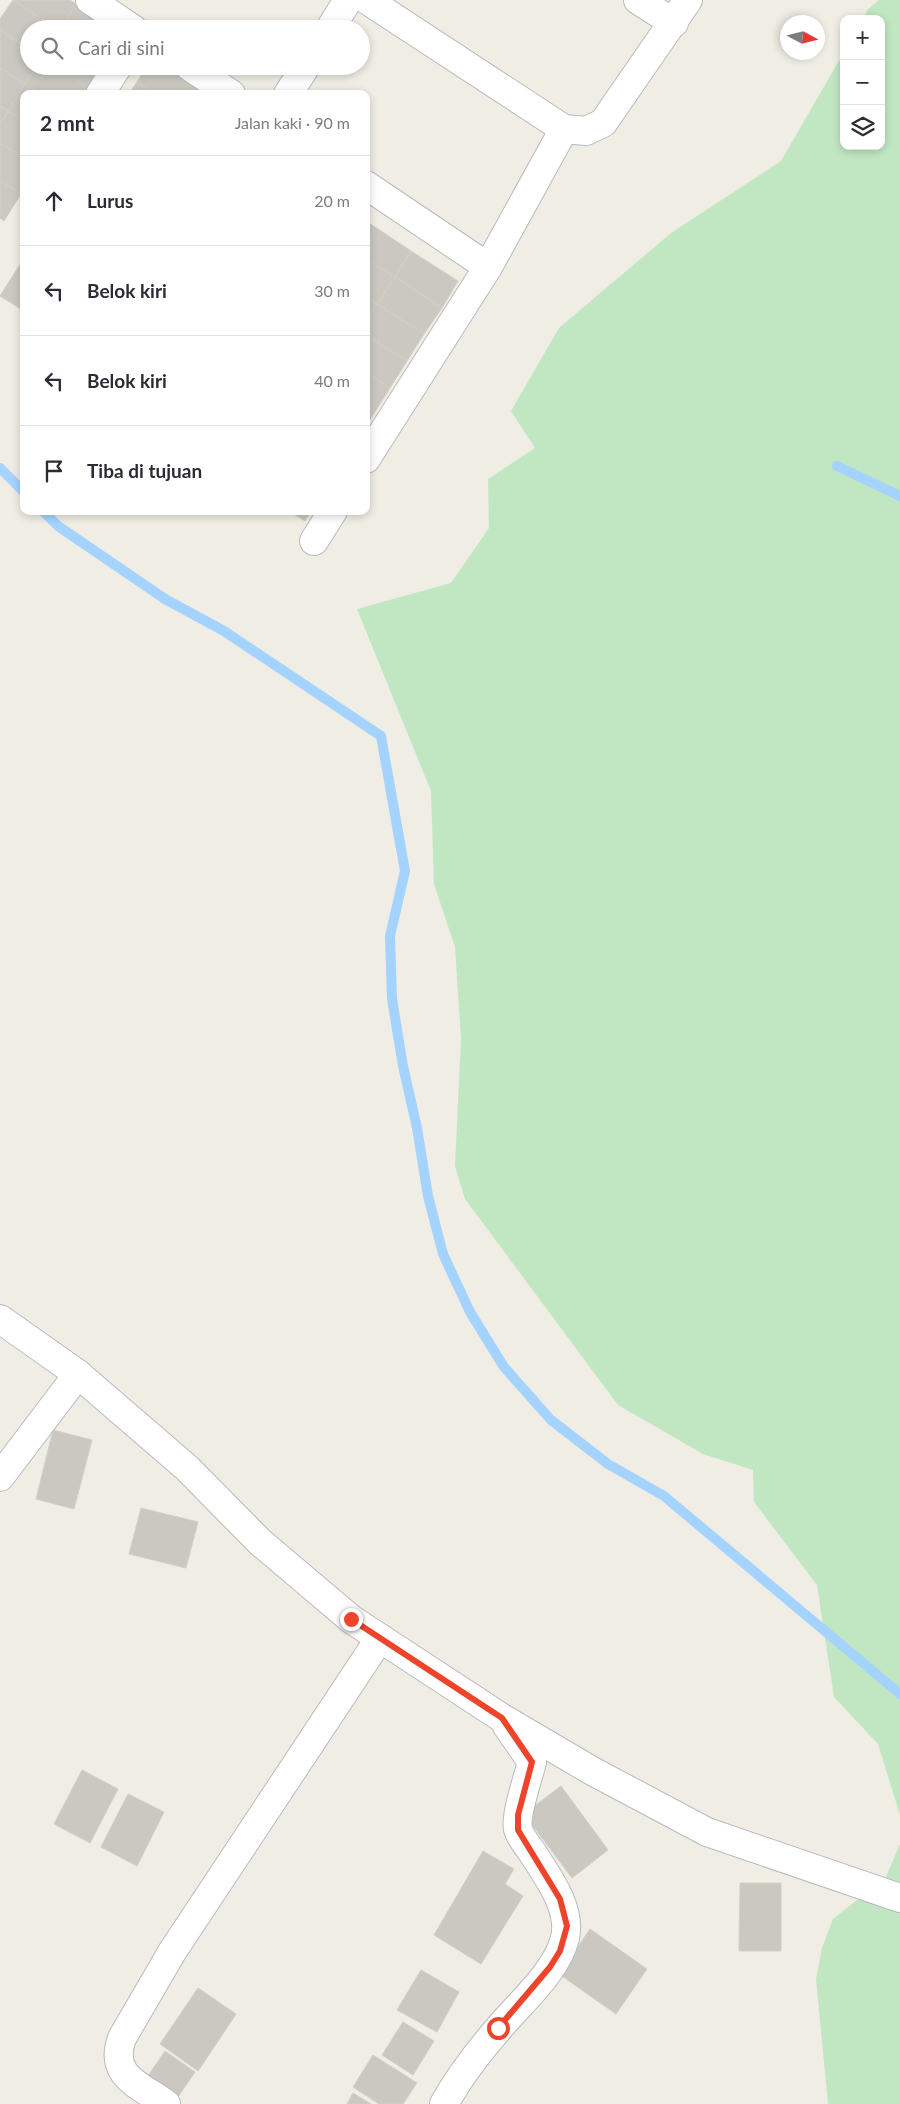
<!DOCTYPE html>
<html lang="id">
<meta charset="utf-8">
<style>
body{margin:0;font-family:Lato,sans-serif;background:#f2f2f3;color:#2b2b33}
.controls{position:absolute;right:15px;top:15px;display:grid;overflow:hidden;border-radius:10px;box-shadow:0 2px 8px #0003}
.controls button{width:45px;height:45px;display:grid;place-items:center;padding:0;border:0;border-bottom:1px solid #e1e1e2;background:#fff;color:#2b2b33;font:25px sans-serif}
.compass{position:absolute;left:780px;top:15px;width:45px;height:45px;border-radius:50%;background:#fff;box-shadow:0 2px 8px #0003;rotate:97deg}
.stop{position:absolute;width:15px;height:15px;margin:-11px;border:4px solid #ee442b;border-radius:50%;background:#fff}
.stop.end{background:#ee442b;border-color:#fff;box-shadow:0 1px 5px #0008}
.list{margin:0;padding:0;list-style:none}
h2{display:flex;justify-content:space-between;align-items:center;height:65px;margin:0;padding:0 20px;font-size:21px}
h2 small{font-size:16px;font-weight:400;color:#7c7c81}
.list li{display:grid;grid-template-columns:32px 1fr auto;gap:15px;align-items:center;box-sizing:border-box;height:90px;padding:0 20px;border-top:1px solid #e1e1e2}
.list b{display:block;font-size:19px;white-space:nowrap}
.list em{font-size:16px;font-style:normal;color:#7c7c81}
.icon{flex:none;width:28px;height:28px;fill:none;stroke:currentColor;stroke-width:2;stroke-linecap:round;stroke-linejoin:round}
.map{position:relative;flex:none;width:900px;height:2104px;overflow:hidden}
.search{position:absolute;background:#fff;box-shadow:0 2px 8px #0003;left:20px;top:20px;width:350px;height:55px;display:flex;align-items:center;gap:12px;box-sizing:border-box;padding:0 18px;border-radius:28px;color:#7c7c81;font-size:19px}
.panel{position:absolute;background:#fff;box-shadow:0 2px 8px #0003;left:20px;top:90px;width:350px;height:425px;border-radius:10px}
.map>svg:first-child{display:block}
</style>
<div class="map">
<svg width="900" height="2104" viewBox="0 0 900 2104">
<rect width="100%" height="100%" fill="#efede4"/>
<g fill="#c0e7c2">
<polygon points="879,0 900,0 900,1815 878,1744 834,1697 817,1585 754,1502 753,1470 703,1454 618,1405 465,1199 455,1166 461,1039 455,947 434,884 431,791 357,609 451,583 489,528 488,479 535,448 511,411 559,328 671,233 781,161 844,52 844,146 881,146 881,19 863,19 868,9"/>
<polygon points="900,1844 900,2104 828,2104 816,1979 822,1948 833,1919 886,1877"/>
</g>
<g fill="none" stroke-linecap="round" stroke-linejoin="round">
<g stroke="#a4d3ff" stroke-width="10">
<polyline points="837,466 900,496"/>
<polyline points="0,468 24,492"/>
<polyline points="43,511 58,526 165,599 224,631 381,736 405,871 390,936 392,999 403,1066 417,1128 428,1196 443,1254 470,1312 504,1367 551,1420 608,1464 664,1496 900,1694"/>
</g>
</g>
<g fill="#cac8c1" stroke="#d4cfc2">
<polygon points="13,0 70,0 76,4 61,29 56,29"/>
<polygon points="13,0 56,29 29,29 29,49 0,30 0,19"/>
<polygon points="76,4 115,29 61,29"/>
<polygon points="0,30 29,49 29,66 37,66 25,84 0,68"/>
<polygon points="37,66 56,66 90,88 86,94 41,94 25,84"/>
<polygon points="56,66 103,66 90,88"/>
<polygon points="147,66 171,66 201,86 196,94 155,94 137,82"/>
<polygon points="0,68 25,84 8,111 0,106"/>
<polygon points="137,82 155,94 129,94"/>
<polygon points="25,84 41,94 24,94 24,121 8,111"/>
<polygon points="0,106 8,111 0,124"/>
<polygon points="8,111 24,121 24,158 0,143 0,124"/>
<polygon points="0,143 24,158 24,190 21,194 0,181"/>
<polygon points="0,181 21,194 4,221 0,218"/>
<polygon points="366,221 411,251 395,277 366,259"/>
<polygon points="411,251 458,281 442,308 395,277"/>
<polygon points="24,259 24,273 17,269"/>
<polygon points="366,259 395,277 377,304 366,297"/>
<polygon points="17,269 24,273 24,311 0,296"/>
<polygon points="395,277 442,308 424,334 377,304"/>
<polygon points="366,297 377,304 366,321"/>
<polygon points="377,304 424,334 407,361 366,335 366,321"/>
<polygon points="366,335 407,361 390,388 366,372"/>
<polygon points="366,372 390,388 373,415 366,410"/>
<polygon points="366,410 373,415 366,425"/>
<polygon points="289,511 311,511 305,521"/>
<polygon points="53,1430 92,1440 74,1509 36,1499"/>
<polygon points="141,1508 198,1522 186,1568 129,1554"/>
<polygon points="82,1770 118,1789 90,1843 54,1824"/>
<polygon points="561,1786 608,1850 572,1878 524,1814"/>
<polygon points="128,1794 164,1812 137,1866 101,1847"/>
<polygon points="483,1851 514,1869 505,1884 523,1896 481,1964 434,1935"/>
<polygon points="740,1883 781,1883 781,1951 739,1951"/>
<polygon points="590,1929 647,1969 616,2014 559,1974"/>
<polygon points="421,1970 459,1992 437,2032 397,2010"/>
<polygon points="198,1988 236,2014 198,2071 160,2044"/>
<polygon points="403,2022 434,2041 413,2075 382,2055"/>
<polygon points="165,2051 195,2072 178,2097 148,2076"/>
<polygon points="373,2055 417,2083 403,2104 379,2104 353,2087"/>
<polygon points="353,2093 371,2104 347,2104"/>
</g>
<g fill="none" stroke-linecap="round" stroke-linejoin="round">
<defs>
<g id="street">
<polyline points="90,0 133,29"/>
<polyline points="367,0 564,129 586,131 603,123 688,0"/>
<polyline points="638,0 674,23"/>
<polyline points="330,29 348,0"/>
<polyline points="189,66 231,94"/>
<polyline points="100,94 118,66"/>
<polyline points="288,94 306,66"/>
<polyline points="366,185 488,267 564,129"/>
<polyline points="366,459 488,267"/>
<polyline points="314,541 333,511"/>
<polyline points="0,1319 78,1374 187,1468 260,1542 351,1619 502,1718 594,1772 707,1832 900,1898"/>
<polyline points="0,1477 78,1374"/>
<path d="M166 2104C140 2085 108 2076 122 2038L172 1952 380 1638"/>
<path d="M444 2104C459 2077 479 2051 500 2027 521 2002 557 1971 565 1938 572 1908 547 1876 532 1852 527 1845 520 1837 518 1829 515 1815 528 1778 532 1762L507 1726"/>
</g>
</defs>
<use href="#street" stroke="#b7babf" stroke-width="30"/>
<use href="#street" stroke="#fff" stroke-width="28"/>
</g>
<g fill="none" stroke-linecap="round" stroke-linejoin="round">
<polyline stroke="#ee442b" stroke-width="6" points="351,1619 502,1718 532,1762 518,1815 518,1830 560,1899 567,1926 560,1951 550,1967 498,2028"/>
</g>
</svg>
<div class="controls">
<button>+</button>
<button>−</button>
<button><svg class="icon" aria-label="layers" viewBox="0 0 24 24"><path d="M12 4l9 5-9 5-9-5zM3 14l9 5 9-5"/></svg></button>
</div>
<svg class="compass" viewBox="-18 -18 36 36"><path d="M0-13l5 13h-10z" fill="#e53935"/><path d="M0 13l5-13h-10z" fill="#7c7c81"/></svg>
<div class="stop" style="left:498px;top:2028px"></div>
<div class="stop end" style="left:351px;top:1619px"></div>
<div class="search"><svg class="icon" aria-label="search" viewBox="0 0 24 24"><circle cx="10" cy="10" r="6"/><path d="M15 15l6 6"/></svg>Cari di sini</div>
<section class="panel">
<h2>2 mnt<small>Jalan kaki · 90 m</small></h2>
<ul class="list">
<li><svg class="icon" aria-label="ahead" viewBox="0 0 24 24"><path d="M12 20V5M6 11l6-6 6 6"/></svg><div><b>Lurus</b></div><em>20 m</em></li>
<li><svg class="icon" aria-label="left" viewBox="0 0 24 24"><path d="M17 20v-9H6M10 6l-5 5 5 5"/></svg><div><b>Belok kiri</b></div><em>30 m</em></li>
<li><svg class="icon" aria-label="left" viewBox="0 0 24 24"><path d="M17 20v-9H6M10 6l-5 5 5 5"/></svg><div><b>Belok kiri</b></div><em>40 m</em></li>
<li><svg class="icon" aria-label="arrive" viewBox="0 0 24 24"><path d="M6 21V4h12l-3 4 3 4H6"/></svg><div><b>Tiba di tujuan</b></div></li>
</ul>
</section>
</div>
